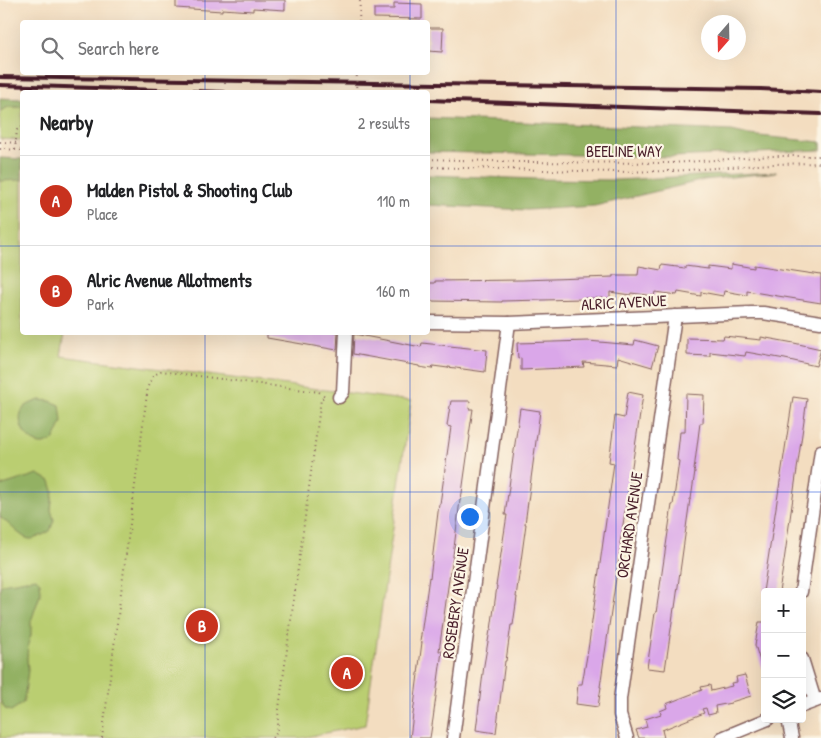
<!DOCTYPE html>
<meta charset="utf-8">
<style>
body{margin:0;font-family:"Patrick Hand",sans-serif;background:#f2f2f2;color:#202124}
.controls{position:absolute;right:15px;bottom:15px;display:grid;overflow:hidden;border-radius:5px;box-shadow:0 5px 20px #0002}
.controls button{width:45px;height:45px;display:grid;place-items:center;padding:0;border:0;border-bottom:1px solid #e0e0e0;background:#fff;color:#202124;font:25px sans-serif}
.compass{position:absolute;left:701px;top:15px;width:45px;height:45px;border-radius:50%;background:#fff;box-shadow:0 5px 20px #0002;rotate:200deg}
.you{position:absolute;left:469px;top:516px;width:18px;height:18px;margin:-12px;border:4px solid #fff;border-radius:50%;background:#1a73e8;box-shadow:0 0 0 8px #1a73e833}
.badge{display:grid;place-items:center;width:32px;height:32px;border-radius:50%;background:#c8321e;color:#fff;font-size:16px;font-weight:700}
.pin{position:absolute;translate:-50% -50%;border:2px solid #fff;box-shadow:0 1px 5px #0006}
.list{margin:0;padding:0;list-style:none}
h2{display:flex;justify-content:space-between;align-items:center;height:65px;margin:0;padding:0 20px;font-size:21px}
h2 small{font-size:16px;font-weight:400;color:#757577}
.list li{display:grid;grid-template-columns:32px 1fr auto;gap:15px;align-items:center;box-sizing:border-box;height:90px;padding:0 20px;border-top:1px solid #e0e0e0}
.list b{display:block;font-size:19px;white-space:nowrap}
.list p{margin:0;font-size:16px;white-space:nowrap;color:#757577}
.list em{font-size:16px;font-style:normal;color:#757577}
.icon{flex:none;width:28px;height:28px;fill:none;stroke:currentColor;stroke-width:2;stroke-linecap:round;stroke-linejoin:round}
.map{position:relative;flex:none;width:821px;height:738px;overflow:hidden}
.search{position:absolute;background:#fff;box-shadow:0 5px 20px #0002;left:20px;top:20px;width:410px;height:55px;display:flex;align-items:center;gap:12px;box-sizing:border-box;padding:0 18px;border-radius:5px;color:#757577;font-size:19px}
.panel{position:absolute;background:#fff;box-shadow:0 5px 20px #0002;left:20px;top:90px;width:410px;height:245px;border-radius:5px}
.map>svg:first-child{display:block}
</style>
<div class="map">
<svg width="821" height="738" viewBox="0 0 821 738">
<rect width="100%" height="100%" fill="#fcf5e5"/>
<filter id="ink" filterUnits="userSpaceOnUse"><feTurbulence type="fractalNoise" baseFrequency=".02" numOctaves="2"/><feDisplacementMap in="SourceGraphic" scale="10" xChannelSelector="R" yChannelSelector="G"/><feConvolveMatrix kernelMatrix="1 2 1 2 8 2 1 2 1" color-interpolation-filters="sRGB"/></filter>
<filter id="wash" filterUnits="userSpaceOnUse"><feTurbulence type="fractalNoise" baseFrequency=".0096" numOctaves="4" result="noise"/><feDisplacementMap in="SourceGraphic" scale="20" xChannelSelector="R" yChannelSelector="G"/><feGaussianBlur stdDeviation="1.12" result="paint"/><feColorMatrix in="noise" values="0 0 0 0 0 0 0 0 0 0 0 0 0 0 0 0 0 1.4 0 .05"/><feComposite in="paint" operator="in"/></filter>
<g filter="url(#wash)">
<rect width="100%" height="100%" fill="#f3ddc0"/>
<g fill="#bace71" stroke="#82764e">
<polygon points="8,107 22,107 22,140 0,139 0,111"/>
<polygon points="0,164 22,165 22,332 65,333 61,356 411,401 365,725 301,738 0,738"/>
</g>
<g fill="#93b163" stroke="#6e6847">
<polygon points="0,98 22,99 22,107 8,107 0,111"/>
<polygon points="428,118 732,131 749,135 821,142 821,150 673,157 428,152"/>
<polygon points="0,158 22,159 22,180 0,181"/>
<polygon points="777,172 704,180 595,206 527,210 428,205 428,175 537,179 617,180"/>
<path d="M40 400 50 401 60 405 62 422 54 440C51 441 46 444 43 444 28 445 14 422 23 409 27 404 34 402 40 400Z"/>
<path d="M38 474 50 481 53 491 51 510 54 520 50 531C44 534 36 539 30 539 22 539 8 522 0 517V486Z"/>
<path d="M36 578 40 582 41 592 31 621V635L28 644 27 658 28 670 25 693 23 703 11 711 5 709 0 700V586C7 582 9 583 16 582 23 581 29 579 36 578Z"/>
</g>
<g id="blocks">
<g fill="#daa7e9">
<polygon points="176,0 285,0 285,10 253,8 253,11 222,9 222,11 176,8"/>
<polygon points="394,3 422,4 422,19 374,18 374,9 394,9"/>
<polygon points="428,28 443,28 442,52 428,51"/>
<polygon points="731,264 754,268 754,265 821,275 821,303 747,291 747,295 724,291 723,296 701,292 701,296 678,292 677,295 655,292 654,296 631,293 630,295 610,292 610,298 583,298 583,299 502,301 502,302 428,301 428,283 435,283 435,281 522,280 613,277 613,275 638,275 639,266 661,270 662,265 685,268 685,266 708,269 708,266 731,269"/>
<polygon points="267,332 338,332 337,350 267,338"/>
<polygon points="354,334 421,347 422,343 487,350 485,372 448,367 448,368 433,366 432,369 419,367 419,366 353,354"/>
<polygon points="724,336 761,340 761,337 794,343 821,349 816,366 785,359 746,352 745,356 710,352 710,356 687,355 687,338 723,339"/>
<polygon points="635,340 658,346 652,367 618,357 617,365 583,362 584,367 521,370 521,358 518,359 517,343 588,341 634,345"/>
<polygon points="628,392 643,395 620,544 621,544 600,687 601,687 598,707 576,704 578,684 582,684 588,650 614,463 609,462 615,416 624,418"/>
<polygon points="686,394 704,395 703,423 700,423 694,470 695,471 691,499 690,499 675,608 674,608 665,670 647,668 655,613 656,613 672,505 673,505 679,461 677,460 680,432 685,432"/>
<polygon points="793,397 807,399 784,561 779,592 763,592"/>
<polygon points="451,401 470,401 469,409 473,409 469,435 470,436 461,500 460,500 451,572 450,572 444,616 439,651 442,651 433,719 430,738 410,738 422,642 420,642 429,577 430,578 439,504 440,504 451,427 447,426 450,406"/>
<polygon points="520,408 540,411 525,524 526,524 516,597 517,597 513,625 511,625 506,661 505,661 496,733 476,730 484,665 490,630 491,630 497,586 496,586 507,515 505,515"/>
<polygon points="759,622 765,622 765,668 762,668 755,645"/>
<polygon points="339,666 356,669 354,679 338,676"/>
<polygon points="745,675 751,696 731,702 731,703 715,706 716,713 708,715 706,708 702,709 704,713 662,730 664,738 639,738 636,730 647,727 645,719 661,714 660,711 667,708 666,704 702,690 701,687 710,685 711,691 732,686 731,683 737,682 736,677"/>
</g>
</g>
</g>
<g filter="url(#ink)">
<use href="#blocks" fill-opacity="0" stroke="#85625f" stroke-width="1"/>
<g fill="none" stroke-linecap="round" stroke-linejoin="round">
<defs>
<g id="minor">
<polyline points="428,322 509,323 751,313 763,313 821,322"/>
<polyline points="339,397 343,392 346,332"/>
<polyline points="801,592 821,451"/>
<polyline points="802,659 815,701"/>
<polyline points="802,706 821,699"/>
<polyline points="788,719 792,738"/>
<polyline points="453,738 509,323"/>
<polyline points="627,738 620,715 620,699 675,316"/>
<polyline points="722,738 768,719"/>
</g>
</defs>
<use href="#minor" stroke="#85625f" stroke-width="15"/>
<g stroke="#85625f" stroke-width="2" stroke-dasharray="1 4" stroke-linecap="butt">
<polyline points="359,22 360,0"/>
<polyline points="0,142 22,143"/>
<polyline points="0,149 22,150"/>
<polyline points="15,150 17,130 22,127"/>
<polyline points="428,159 521,162 672,163 772,156 821,156"/>
<polyline points="428,167 617,172 672,171 772,164 821,163"/>
<polyline points="102,738 148,386 153,376 161,371 319,392 325,396"/>
<path d="M272 738C279 733 278 724 278 716L321 399 324 397"/>
</g>
<use href="#minor" stroke="#fff" stroke-width="12"/>
<g stroke="#4a1f2b" stroke-width="4">
<polyline points="0,77 761,89 821,92"/>
<polyline points="0,85 224,92"/>
<polyline points="428,100 821,114"/>
</g>
<polyline stroke="#85625f" stroke-width="2" stroke-dasharray="1 4" stroke-linecap="butt" points="356,92 357,72"/>
</g>
</g>
<path fill="none" stroke="#1d4ed8" stroke-width="1" stroke-opacity="0.55" d="M205 0V22M410 0V22M616 0V738M205 72V92M410 72V92M0 246H22M428 246H821M205 332V738M410 332V738M0 492H821"/>
<g text-anchor="middle" stroke-width="4.5" stroke-linejoin="round" paint-order="stroke">
<g font-size="16" fill="#4a1f2b" stroke="#fcf5e5">
<text x="624" y="157">BEELINE WAY</text>
<text transform="translate(624 302) rotate(-3)" y="6">ALRIC AVENUE</text>
<text transform="translate(629 525) rotate(-82)" y="6">ORCHARD AVENUE</text>
<text transform="translate(455 603) rotate(-82)" y="6">ROSEBERY AVENUE</text>
</g>
</g>
</svg>
<div class="controls">
<button>+</button>
<button>−</button>
<button><svg class="icon" aria-label="layers" viewBox="0 0 24 24"><path d="M12 4l9 5-9 5-9-5zM3 14l9 5 9-5"/></svg></button>
</div>
<svg class="compass" viewBox="-18 -18 36 36"><path d="M0-13l5 13h-10z" fill="#e53935"/><path d="M0 13l5-13h-10z" fill="#757577"/></svg>
<div class="you"></div>
<div class="pin badge" style="left:347px;top:673px">A</div>
<div class="pin badge" style="left:202px;top:626px">B</div>
<div class="search"><svg class="icon" aria-label="search" viewBox="0 0 24 24"><circle cx="10" cy="10" r="6"/><path d="M15 15l6 6"/></svg>Search here</div>
<section class="panel">
<h2>Nearby<small>2 results</small></h2>
<ul class="list">
<li><span class="badge">A</span><div><b>Malden Pistol &amp; Shooting Club</b><p>Place</p></div><em>110 m</em></li>
<li><span class="badge">B</span><div><b>Alric Avenue Allotments</b><p>Park</p></div><em>160 m</em></li>
</ul>
</section>
</div>
